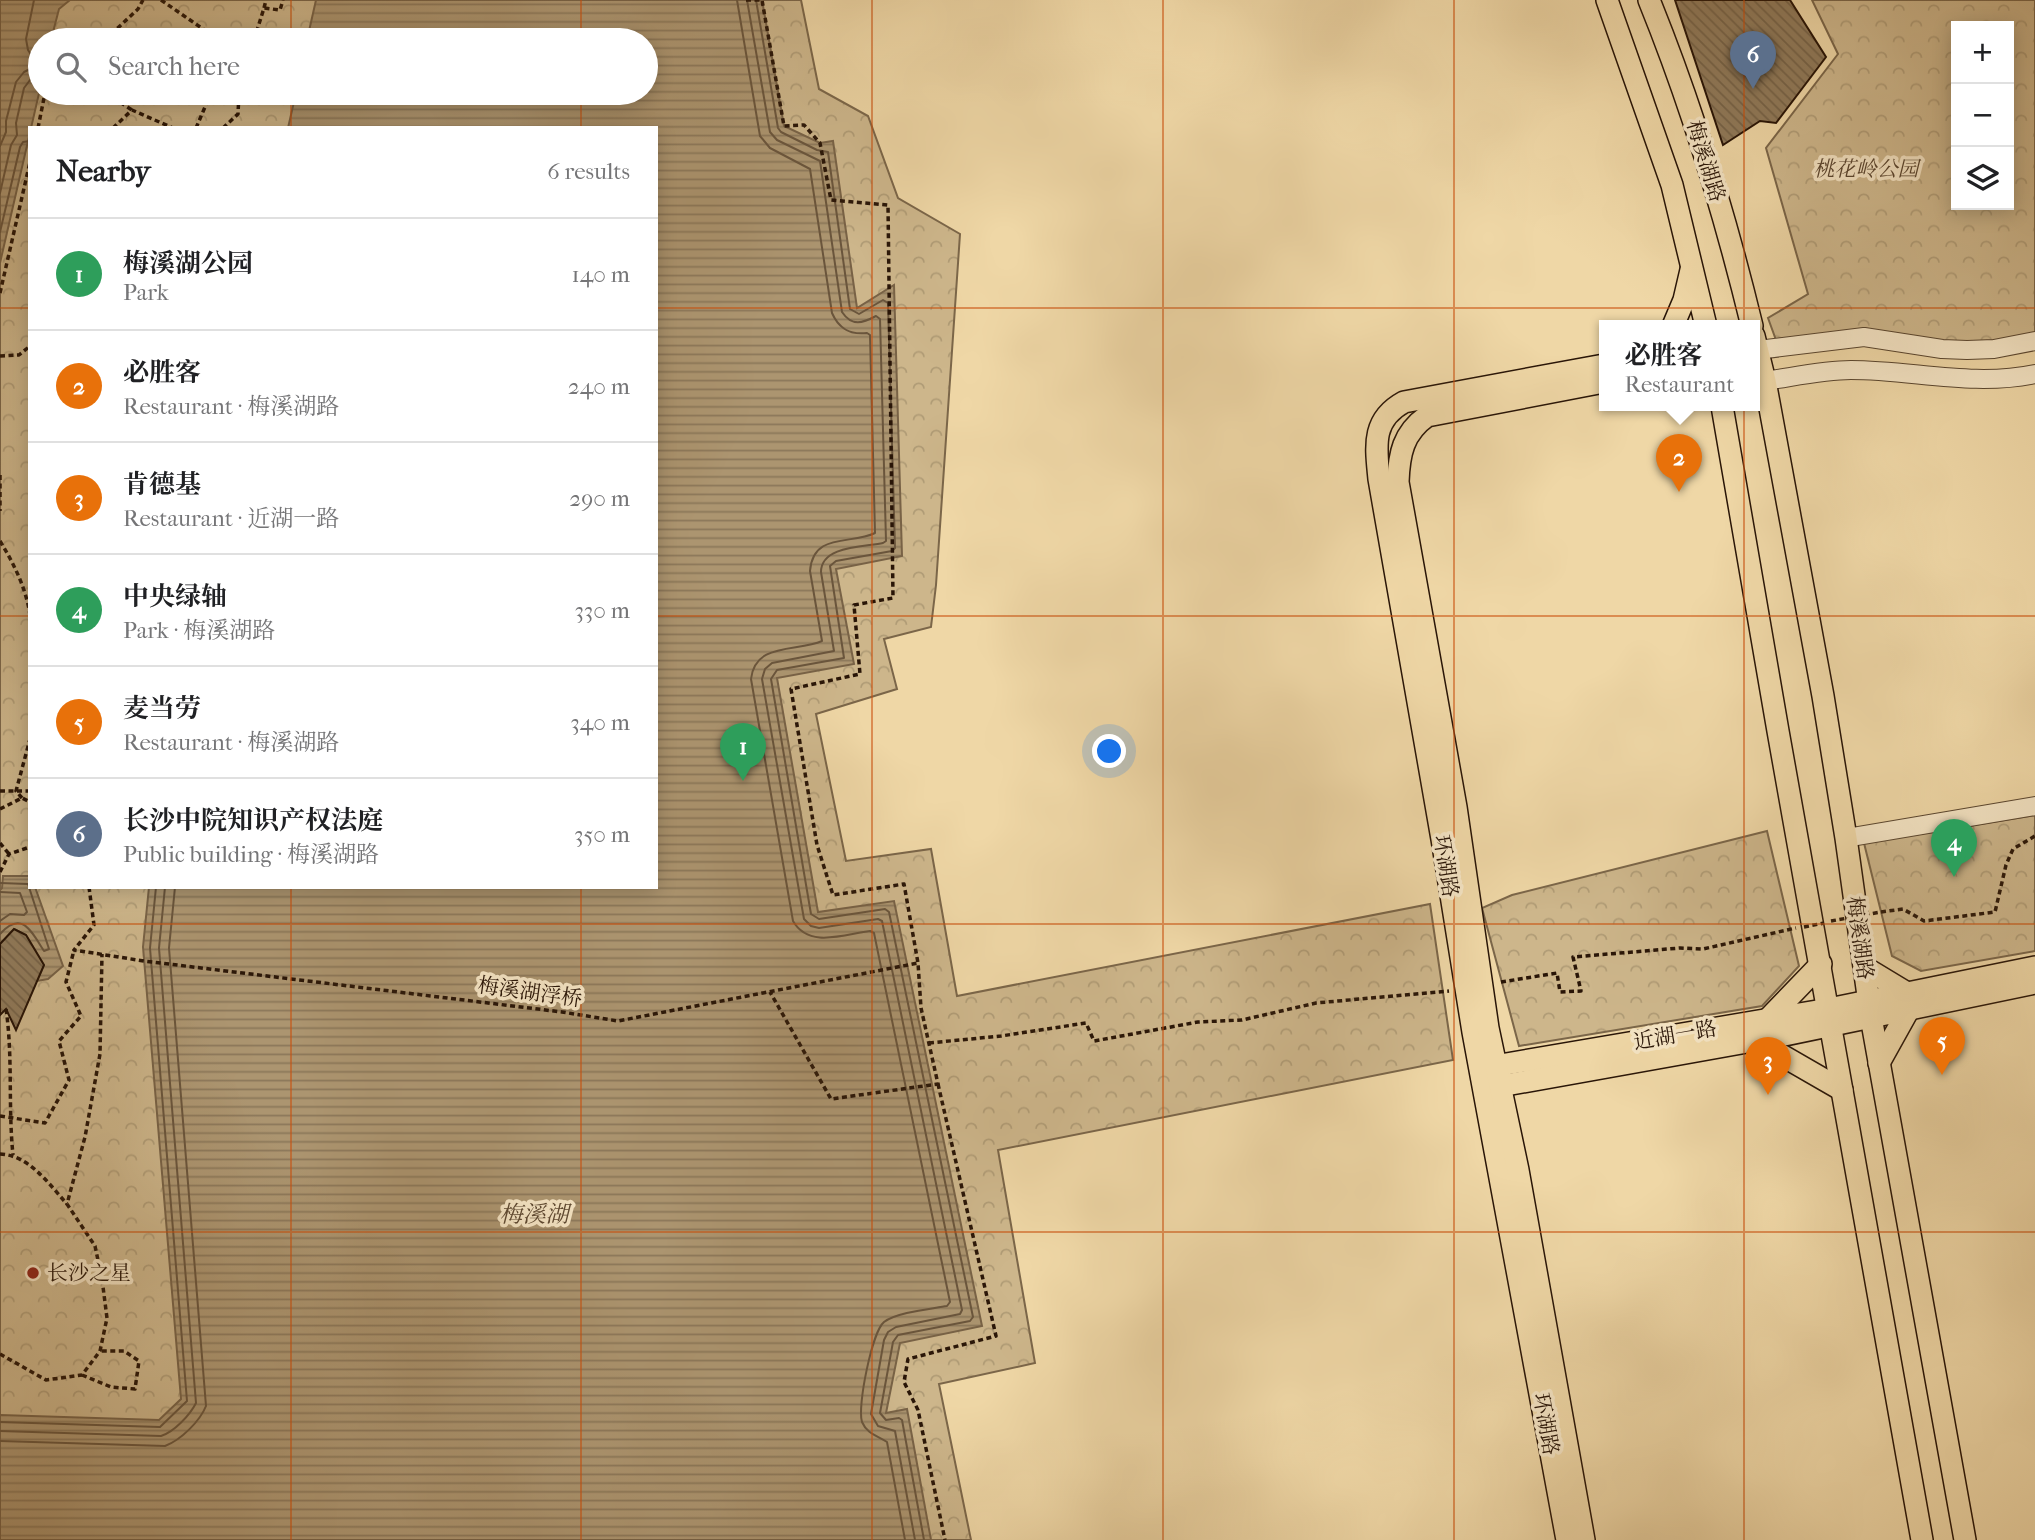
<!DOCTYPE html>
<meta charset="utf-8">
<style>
body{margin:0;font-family:"IM FELL French Canon","Noto Serif SC",serif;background:#f6f6f6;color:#202124}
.controls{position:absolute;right:21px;top:21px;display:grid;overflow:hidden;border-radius:0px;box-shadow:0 4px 18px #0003}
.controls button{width:63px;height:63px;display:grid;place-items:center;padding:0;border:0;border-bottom:2px solid #e0e0e0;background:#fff;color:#202124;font:35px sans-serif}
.you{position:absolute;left:1110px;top:752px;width:24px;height:24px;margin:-18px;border:5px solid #fff;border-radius:50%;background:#1a73e8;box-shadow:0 0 0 10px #1a73e833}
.badge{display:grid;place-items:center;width:46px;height:46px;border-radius:50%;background:#db2777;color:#fff;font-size:23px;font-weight:700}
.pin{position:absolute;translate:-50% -58px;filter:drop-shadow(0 2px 4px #0008)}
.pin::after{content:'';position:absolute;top:37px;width:24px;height:21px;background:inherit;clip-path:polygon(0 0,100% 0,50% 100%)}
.popup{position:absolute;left:1599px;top:320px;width:161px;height:91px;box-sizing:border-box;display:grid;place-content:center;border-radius:0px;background:#fff;filter:drop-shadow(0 2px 5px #0005);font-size:23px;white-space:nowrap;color:#757577}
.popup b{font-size:26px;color:#202124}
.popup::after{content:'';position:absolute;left:50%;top:100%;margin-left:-14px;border:14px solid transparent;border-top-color:#fff}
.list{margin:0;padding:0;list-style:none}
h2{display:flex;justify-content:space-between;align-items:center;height:91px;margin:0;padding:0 28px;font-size:30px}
h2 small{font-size:23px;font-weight:400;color:#757577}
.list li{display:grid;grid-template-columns:46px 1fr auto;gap:21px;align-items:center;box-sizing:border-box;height:112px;padding:0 28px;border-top:2px solid #e0e0e0}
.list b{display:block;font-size:26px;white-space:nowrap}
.list p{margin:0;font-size:23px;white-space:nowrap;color:#757577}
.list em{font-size:23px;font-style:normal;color:#757577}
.icon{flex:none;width:38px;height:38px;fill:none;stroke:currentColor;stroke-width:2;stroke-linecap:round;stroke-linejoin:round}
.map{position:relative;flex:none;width:2035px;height:1540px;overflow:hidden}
.search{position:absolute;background:#fff;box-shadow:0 4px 18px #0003;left:28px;top:28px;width:630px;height:77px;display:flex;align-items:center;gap:18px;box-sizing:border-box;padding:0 24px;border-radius:38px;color:#757577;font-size:26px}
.panel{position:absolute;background:#fff;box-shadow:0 4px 18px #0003;left:28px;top:126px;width:630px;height:763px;border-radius:0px}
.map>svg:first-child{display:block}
</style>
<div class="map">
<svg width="2035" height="1540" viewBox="0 0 2035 1540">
<defs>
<pattern id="forest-crowns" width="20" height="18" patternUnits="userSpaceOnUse" patternTransform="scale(1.75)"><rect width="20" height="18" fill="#cdb68b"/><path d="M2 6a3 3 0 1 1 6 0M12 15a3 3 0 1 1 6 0" fill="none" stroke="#b09c76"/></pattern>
<pattern id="water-rules" width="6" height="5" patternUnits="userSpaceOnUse" patternTransform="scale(1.75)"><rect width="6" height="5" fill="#ac9570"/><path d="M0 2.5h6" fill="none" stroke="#8c785a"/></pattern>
<pattern id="building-back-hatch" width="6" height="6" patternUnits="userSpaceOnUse" patternTransform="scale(1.75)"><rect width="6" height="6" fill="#907a5a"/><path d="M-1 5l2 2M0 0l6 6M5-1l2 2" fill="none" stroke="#766348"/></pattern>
</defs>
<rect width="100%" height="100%" fill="#efd7a6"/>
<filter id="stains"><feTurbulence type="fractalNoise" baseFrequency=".00286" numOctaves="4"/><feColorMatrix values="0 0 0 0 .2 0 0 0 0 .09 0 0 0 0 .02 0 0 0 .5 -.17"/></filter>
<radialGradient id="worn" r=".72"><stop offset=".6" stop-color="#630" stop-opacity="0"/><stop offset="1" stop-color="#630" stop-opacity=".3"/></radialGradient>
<g fill="url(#forest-crowns)" stroke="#7b6649" stroke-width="2" fill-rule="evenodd">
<path d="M0 0H801L819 89 868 116 898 198 960 234 936 585 931 627 884 639 897 689 816 714 846 861 931 849 957 996 1430 904 1453 1060 998 1150 1035 1363 939 1384 971 1540H0ZM40 40H646V93H40ZM30 128H656V887H30Z"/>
<path d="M1812 0H2035V335L1995 343 1776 340 1768 318 1808 294 1766 148 1838 54ZM1956 26H2009V205H1956Z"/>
<polygon points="2035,815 2035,951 1921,971 1892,956 1864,843"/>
<polygon points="1767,831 1799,966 1762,1006 1519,1046 1482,908 1512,895"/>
</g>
<g fill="url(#water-rules)" stroke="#786246" stroke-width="2">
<polygon points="0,0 70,0 59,9 51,40 40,40 40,89 0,263"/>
<polygon points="316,0 762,0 784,126 820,143 833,141 857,308 894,285 902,556 836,569 854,664 777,678 818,912 894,901 982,1326 900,1343 886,1413 907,1409 931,1540 0,1540 0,1415 159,1420 181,1399 143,947 149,887 656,887 656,128 288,128 296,93 646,93 646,40 307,40"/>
<polygon points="3,876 30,876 30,887 35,887 63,966 48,979 37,981 44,965 26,935 14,929 0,944 0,890 2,888"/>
</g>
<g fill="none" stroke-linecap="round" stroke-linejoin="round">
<g stroke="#6a553c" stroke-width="2">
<path d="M737 0 760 136 770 148 810 169 832 313C839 329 850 335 867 333L870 335 875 533C851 545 813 532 810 571L822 641C797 652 755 642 751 679L793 921C809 949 845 934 870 931L874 933 950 1302 947 1306C931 1309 897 1312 884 1322 872 1332 857 1407 862 1422 867 1434 878 1436 887 1442L905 1540"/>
<path d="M747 0 770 132 777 140 820 161 842 312C852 327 863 323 876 316L880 319 886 541 883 543C863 547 821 546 821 572L834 651 772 663 765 669 762 679 804 919 811 926 819 928 878 919 882 921 962 1310 960 1314 896 1327 888 1332 884 1340 871 1414 878 1426 895 1431 915 1540"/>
<polyline points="756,0 778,128 781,132 817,150 828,152 850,309 859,314 883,300 888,303 895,548 892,551 836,561 830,566 844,658 777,670 771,679 811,914 819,919 885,909 889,912 973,1317 970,1321 898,1335 893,1342 880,1413 886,1420 899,1418 902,1420 924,1540"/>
<polyline points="0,146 6,132 6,121 16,82 24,72 38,65 28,50 26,39 34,0"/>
<polyline points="0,193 11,145 17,135 16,123 24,88 30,80 40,77"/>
<polyline points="0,232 20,147 23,142 30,141"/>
<path d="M0 883 28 884 49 949 44 951C31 931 22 910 0 934"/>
<polyline points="0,892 20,893 27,912 24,915 10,914 0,921"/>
<polyline points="0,1422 160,1427 187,1401 150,948 156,887"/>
<path d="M0 1431 161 1436C174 1432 190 1415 196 1403L159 948 165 887"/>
<path d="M0 1441 165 1446C181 1440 200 1421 206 1406L169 948 175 887"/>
</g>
</g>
<g fill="url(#building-back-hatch)" stroke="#291507" stroke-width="2">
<polygon points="1675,0 1790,0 1826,57 1776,123 1760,121 1723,145"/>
<polygon points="14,929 26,935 44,965 16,1030 6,1009 0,1015 0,944"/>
</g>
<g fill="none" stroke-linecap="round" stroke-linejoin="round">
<defs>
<g id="minor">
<polyline points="1758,350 1864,337 1942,349 1967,350 1994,349 2035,341"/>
<path d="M1765 381C1793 377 1823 370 1851 370 1913 370 1973 387 2035 374"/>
<polyline points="1846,838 2035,806"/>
</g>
<g id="major">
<polyline points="1607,0 1672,185 1706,326"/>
<path d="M1649 0C1692 106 1725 215 1752 326"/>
<polyline points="1673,326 1684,300 1691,270"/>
<polyline points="1754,336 1765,381 1823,696 1846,838 1871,1017 1965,1540"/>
<polyline points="1722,406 1778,731 1922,1540"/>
<polyline points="1864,967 1907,993"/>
<polyline points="1767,1020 1821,964"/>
<polyline points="1757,1041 1842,1090"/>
<polyline points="1879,1063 1909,1009"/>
<polyline points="1483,1068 1829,1009 2035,967"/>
<polyline points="1489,1088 1775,1037 2035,983"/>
<path d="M1567 1540 1473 1032 1442 839 1379 479C1376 447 1371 420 1404 402L1604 365"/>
<path d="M1584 1540 1518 1170 1488 1028 1456 807 1398 482C1399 454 1403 433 1427 416L1604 382"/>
</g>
</defs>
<use href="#minor" stroke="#5a462f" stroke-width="20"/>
<use href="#major" stroke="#291507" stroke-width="24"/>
<g stroke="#291507" stroke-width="3.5" stroke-dasharray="5 3.5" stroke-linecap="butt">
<polyline points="161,0 219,40"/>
<polyline points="746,0 762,0 784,126 804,125 820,143 831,200 888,205 893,598 854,605 860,674 791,689 817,845 833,895 904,884 918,963 921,1008 938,1084 831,1099 770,992"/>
<polyline points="264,8 266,0"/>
<polyline points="105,40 138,9 143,0"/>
<polyline points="254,40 264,8 280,10 283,0"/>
<polyline points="106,93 132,110"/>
<polyline points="38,128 45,93"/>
<polyline points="113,128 132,110 173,128"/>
<polyline points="196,128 211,93"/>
<polyline points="223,128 238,114 239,93"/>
<polyline points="0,293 30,162"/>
<polyline points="0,356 19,355 30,346"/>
<polyline points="0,475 0,511"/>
<path d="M0 541C14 564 26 588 30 615"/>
<polyline points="0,791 30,791"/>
<polyline points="22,798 16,791 30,739"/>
<polyline points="0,809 22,798 30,802"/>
<polyline points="0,843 9,854"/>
<polyline points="0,872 9,854 30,847"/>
<polyline points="89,887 94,925 74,950 144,961 562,1012 618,1021 918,963"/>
<polyline points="1881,912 1903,909 1924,921 1995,912 2006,865 2013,849 2035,836"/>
<polyline points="1501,982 1557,973 1560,992 1581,991 1573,957 1680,948 1703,949 1796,928"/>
<path d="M6 1009C13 1057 8 1106 13 1155"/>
<polyline points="929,1043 1001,1036 1086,1023 1094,1041 1198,1022 1242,1020 1316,1003 1449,991"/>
<polyline points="938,1084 996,1336 908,1359 904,1382 918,1410 945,1540"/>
<polyline points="0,1116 45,1123 69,1080 59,1041 81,1016 66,982 74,950"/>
<path d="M0 1154C29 1155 49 1184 67 1204"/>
<polyline points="0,1354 46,1380 82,1375 100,1351 107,1318 102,1279 95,1246 67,1204 85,1137 100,1054 102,954"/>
<polyline points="82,1375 111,1387 135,1389 139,1361 124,1351 100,1351"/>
</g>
<use href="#minor" stroke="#f5e5c5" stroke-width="18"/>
<use href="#major" stroke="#efd7a6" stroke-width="21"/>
<g stroke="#291507" stroke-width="3.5" stroke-dasharray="5 3.5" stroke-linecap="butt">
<polyline points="1831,921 1881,912"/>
<polyline points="1804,927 1824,923"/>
</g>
</g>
<path fill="none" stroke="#cb4f0b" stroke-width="2" stroke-opacity="0.55" d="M291 0V40M581 0V40M872 0V1540M1163 0V1540M1454 0V1540M1744 0V1540M291 93V128M581 93V128M0 308H30M656 308H2035M0 616H30M656 616H2035M291 887V1540M581 887V1540M0 924H2035M0 1232H2035"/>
<circle fill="#8f2418" stroke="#f5e5c5" stroke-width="2.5" cx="33" cy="1273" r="7"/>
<g text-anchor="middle" stroke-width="7" stroke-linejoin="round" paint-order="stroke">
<g font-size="21" fill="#291507" stroke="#f5e5c5">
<text transform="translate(1706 161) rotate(73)" y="7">梅溪湖路</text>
<text transform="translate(1446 866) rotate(81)" y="7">环湖路</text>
<text transform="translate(1860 938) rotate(82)" y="7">梅溪湖路</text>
<text transform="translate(530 992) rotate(8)" y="7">梅溪湖浮桥</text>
<text transform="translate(1675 1035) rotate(-10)" y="7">近湖一路</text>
<text transform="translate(1546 1424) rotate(80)" y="7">环湖路</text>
</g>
<g font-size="21" font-style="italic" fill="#5a452f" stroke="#f5e5c5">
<text x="1866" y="176">桃花岭公园</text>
</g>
<g font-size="21" fill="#291507" stroke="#f5e5c5" text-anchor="start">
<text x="47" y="1280">长沙之星</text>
</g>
<g font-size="23" font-style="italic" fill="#5d4831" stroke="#f5e5c5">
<text x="534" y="1222">梅溪湖</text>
</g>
</g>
<rect width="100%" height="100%" filter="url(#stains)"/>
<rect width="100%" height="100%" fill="url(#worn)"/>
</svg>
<div class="controls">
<button>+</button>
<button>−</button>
<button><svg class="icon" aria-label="layers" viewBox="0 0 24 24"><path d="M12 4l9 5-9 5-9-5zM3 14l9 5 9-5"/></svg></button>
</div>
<div class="you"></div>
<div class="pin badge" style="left:743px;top:781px;background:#2e9e5b">1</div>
<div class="pin badge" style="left:1679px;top:492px;background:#e8710a">2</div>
<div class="popup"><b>必胜客</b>Restaurant</div>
<div class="pin badge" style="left:1768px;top:1095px;background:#e8710a">3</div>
<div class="pin badge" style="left:1954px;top:877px;background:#2e9e5b">4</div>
<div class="pin badge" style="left:1942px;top:1075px;background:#e8710a">5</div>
<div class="pin badge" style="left:1753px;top:89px;background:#5c6f8a">6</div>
<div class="search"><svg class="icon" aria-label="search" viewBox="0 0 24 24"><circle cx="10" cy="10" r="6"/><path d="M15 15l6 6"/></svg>Search here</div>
<section class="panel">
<h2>Nearby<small>6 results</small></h2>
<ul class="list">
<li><span class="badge" style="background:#2e9e5b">1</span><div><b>梅溪湖公园</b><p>Park</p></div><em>140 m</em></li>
<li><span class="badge" style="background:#e8710a">2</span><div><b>必胜客</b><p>Restaurant · 梅溪湖路</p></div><em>240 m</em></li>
<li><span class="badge" style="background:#e8710a">3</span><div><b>肯德基</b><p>Restaurant · 近湖一路</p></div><em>290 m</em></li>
<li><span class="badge" style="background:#2e9e5b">4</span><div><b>中央绿轴</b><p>Park · 梅溪湖路</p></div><em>330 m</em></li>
<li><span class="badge" style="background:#e8710a">5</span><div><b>麦当劳</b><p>Restaurant · 梅溪湖路</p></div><em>340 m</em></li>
<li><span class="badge" style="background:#5c6f8a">6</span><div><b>长沙中院知识产权法庭</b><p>Public building · 梅溪湖路</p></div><em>350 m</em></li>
</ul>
</section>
</div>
